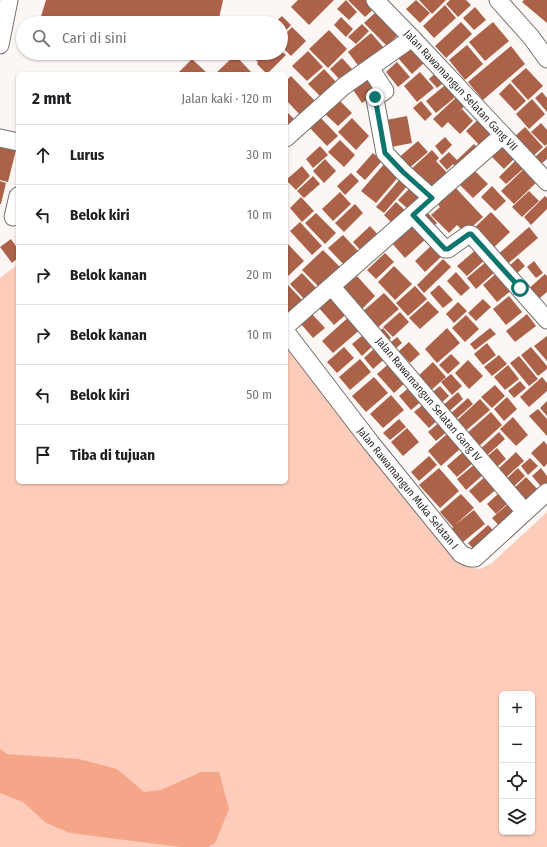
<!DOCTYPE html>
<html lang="id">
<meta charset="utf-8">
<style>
body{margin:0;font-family:"Fira Sans Condensed",sans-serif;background:#f6f6f6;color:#202124}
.controls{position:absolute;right:12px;bottom:12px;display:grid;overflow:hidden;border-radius:6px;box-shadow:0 1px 3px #0004}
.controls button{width:36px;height:36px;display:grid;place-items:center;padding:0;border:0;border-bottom:1px solid #e0e0e0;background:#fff;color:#202124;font:20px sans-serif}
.stop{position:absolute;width:12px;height:12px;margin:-9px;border:3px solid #0f766e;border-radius:50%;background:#fff}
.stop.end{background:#0f766e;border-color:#fff;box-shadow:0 1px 4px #0008}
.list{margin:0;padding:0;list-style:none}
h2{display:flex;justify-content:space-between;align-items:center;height:52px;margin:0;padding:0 16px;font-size:17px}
h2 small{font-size:13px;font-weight:400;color:#757577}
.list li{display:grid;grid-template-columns:26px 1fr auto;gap:12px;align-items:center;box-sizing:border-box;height:60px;padding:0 16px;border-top:1px solid #e0e0e0}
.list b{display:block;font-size:15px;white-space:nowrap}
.list em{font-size:13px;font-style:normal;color:#757577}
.icon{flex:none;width:22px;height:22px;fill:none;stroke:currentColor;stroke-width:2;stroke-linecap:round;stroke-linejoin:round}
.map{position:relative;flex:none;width:547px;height:847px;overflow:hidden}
.search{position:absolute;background:#fff;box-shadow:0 1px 3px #0004;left:16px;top:16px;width:272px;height:44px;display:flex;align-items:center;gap:10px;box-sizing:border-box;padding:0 14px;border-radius:22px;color:#757577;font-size:15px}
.panel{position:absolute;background:#fff;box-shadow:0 1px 3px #0004;left:16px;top:72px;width:272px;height:412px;border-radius:6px}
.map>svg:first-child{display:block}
</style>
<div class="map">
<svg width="547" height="847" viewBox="0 0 547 847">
<rect width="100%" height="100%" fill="#fcf7f5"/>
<path fill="#feccba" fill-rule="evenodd" d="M18 264V482H286V347L455 559 468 567 480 569 492 563 547 512V847H0V278ZM502 694H532V832H502Z"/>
<polygon fill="#f5a689" points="0,749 7,754 79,759 117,769 144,792 161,790 201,772 219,772 229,809 215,843 208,847 180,847 70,833 46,823 23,802 0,793"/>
<g fill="#ab6248">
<polygon points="46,0 223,0 218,23 39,23"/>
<polygon points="298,0 334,0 309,25 291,7"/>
<polygon points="346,0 357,12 349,20 337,9"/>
<polygon points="348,0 371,0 377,6 365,17"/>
<polygon points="416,0 430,13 420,23 406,9"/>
<polygon points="419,0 446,0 432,14"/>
<polygon points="450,0 466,0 471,5 458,17 446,4"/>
<polygon points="524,0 547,0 547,23 522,2"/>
<polygon points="445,5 456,18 434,38 423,26"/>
<polygon points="475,7 486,20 474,30 463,18"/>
<polygon points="378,10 400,33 387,46 364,23"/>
<polygon points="282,16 291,25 281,36 281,23 274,23"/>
<polygon points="341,17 353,29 346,37 334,25"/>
<polygon points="461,22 472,34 446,58 435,46"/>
<polygon points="493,22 509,41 485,61 469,42"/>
<polygon points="362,24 369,31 356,44 348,37"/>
<polygon points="292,27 306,41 291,56 281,46 281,38"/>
<polygon points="329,30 347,49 328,68 309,49"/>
<polygon points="371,33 384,48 360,68 348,52"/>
<polygon points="467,45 483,64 465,80 449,60"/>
<polygon points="511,46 525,64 483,100 468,82"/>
<polygon points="410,48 424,63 412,74 398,58"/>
<polygon points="281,51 286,55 267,74 257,64 258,62 249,53 281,53"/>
<polygon points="308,51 323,67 307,81 292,66"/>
<polygon points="235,55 251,72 249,74 215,74"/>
<polygon points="342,58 352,69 341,81 330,69"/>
<polygon points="192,59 208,74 177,74"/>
<polygon points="397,62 410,77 398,87 386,72"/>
<polygon points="526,68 543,86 528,100 511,81"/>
<polygon points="324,69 337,83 322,98 308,84"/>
<polygon points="439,70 448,79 437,88 429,79"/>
<polygon points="420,72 434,88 417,102 404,86"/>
<polygon points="370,75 381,90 362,103 352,88"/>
<polygon points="291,76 316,102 302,117 286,100 286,81"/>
<polygon points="450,81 460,93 436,113 426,101"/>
<polygon points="510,83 526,101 515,111 499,94"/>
<polygon points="542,92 547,98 547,112 535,98"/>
<polygon points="461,93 469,101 457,114 462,109 473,121 460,134 448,122 442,128 433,119"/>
<polygon points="338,99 352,113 338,126 324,113"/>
<polygon points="532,99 545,114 529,129 516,114"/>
<polygon points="421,101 432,114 425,121 413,108"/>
<polygon points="286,111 294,119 286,127"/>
<polygon points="483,115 500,132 483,149 466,131"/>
<polygon points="319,116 338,136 327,146 308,126"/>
<polygon points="407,116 412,143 386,148 381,121"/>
<polygon points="352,118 369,136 356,150 338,132"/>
<polygon points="541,123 547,130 547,144 545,146 531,132"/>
<polygon points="525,127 543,147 530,159 512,139"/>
<polygon points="445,137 452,145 442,155 435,146"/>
<polygon points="340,140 355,155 344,167 328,152"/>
<polygon points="418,141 428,152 407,170 397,159"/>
<polygon points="503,143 516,157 504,169 491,156"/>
<polygon points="474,144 481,151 459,171 453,164 447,170 439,161 449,152 457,160"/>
<polygon points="0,146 16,150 8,182 0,180"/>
<polygon points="320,146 328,155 313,168 306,159"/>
<polygon points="547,146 547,159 541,164 535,157"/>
<polygon points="432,150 439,158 436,161 451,177 432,194 408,172"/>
<polygon points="373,153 382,161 365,180 356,172"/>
<polygon points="325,159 336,171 324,183 313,171"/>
<polygon points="517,159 525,167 506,184 499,177"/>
<polygon points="385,163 400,175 376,203 361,191"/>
<polygon points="302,166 310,176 296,190 286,180"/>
<polygon points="526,167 539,180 514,204 501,191"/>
<polygon points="473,169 488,184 473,198 458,183"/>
<polygon points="351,173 359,181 345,195 337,186"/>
<polygon points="313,176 320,184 304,198 297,191"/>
<polygon points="400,179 408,185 384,213 376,207"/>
<polygon points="0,181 6,183 1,204 0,204"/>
<polygon points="453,185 483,217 465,233 457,225 449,233 431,215 440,207 435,201"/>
<polygon points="492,186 506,201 495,211 481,197"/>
<polygon points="411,187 422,197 409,210 398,200"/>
<polygon points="529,191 539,201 522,217 512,207"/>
<polygon points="340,192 351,204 333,221 322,209"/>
<polygon points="545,196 547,198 547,209 531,225 524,217"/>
<polygon points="301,197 314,211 302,222 290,208"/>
<polygon points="396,202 409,214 396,227 384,215"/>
<polygon points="355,204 363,213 344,232 335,223"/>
<polygon points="427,212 437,223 430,230 419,219"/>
<polygon points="491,212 510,232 490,251 471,231"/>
<polygon points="316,213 336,233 325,244 305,223"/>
<polygon points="414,221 428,237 405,258 391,242"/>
<polygon points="300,222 322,246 312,255 290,231"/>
<polygon points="370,226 381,238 364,254 353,242"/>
<polygon points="529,227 538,238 504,267 495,257"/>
<polygon points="343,235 359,252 345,266 328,248"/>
<polygon points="11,239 18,249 18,258 12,263 0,247"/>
<polygon points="286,242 304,261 286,278"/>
<polygon points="432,245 442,256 425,272 415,261"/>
<polygon points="478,248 487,258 467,276 457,266"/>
<polygon points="323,250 343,270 322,290 302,270"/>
<polygon points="385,253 394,262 376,279 367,270"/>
<polygon points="518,258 525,266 514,276 507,268"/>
<polygon points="443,259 451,267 424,293 417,285"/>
<polygon points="487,261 496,271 476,289 467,278"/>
<polygon points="534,261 543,273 536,278 527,267"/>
<polygon points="394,266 412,284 395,300 378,282"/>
<polygon points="456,272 470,288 461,296 447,281"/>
<polygon points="498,272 512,290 497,302 483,285"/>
<polygon points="302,273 319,291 307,302 290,284"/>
<polygon points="545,274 547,276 547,292 535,302 526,291"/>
<polygon points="357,276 375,296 361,310 342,289"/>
<polygon points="288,285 304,302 290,315 286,311 286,287"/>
<polygon points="439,285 453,300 443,308 430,293"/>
<polygon points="415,286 427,299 408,316 396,303"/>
<polygon points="336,293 351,310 334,325 319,308"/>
<polygon points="384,293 399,309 376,329 361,313"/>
<polygon points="509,296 522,312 506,325 493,309"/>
<polygon points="483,299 491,307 476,321 468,313"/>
<polygon points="428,301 439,312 420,329 409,318"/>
<polygon points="458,302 467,311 454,323 446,314"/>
<polygon points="400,312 409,322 393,337 383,327"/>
<polygon points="312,314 325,328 313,338 301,324"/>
<polygon points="527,314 536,326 515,342 506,331"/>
<polygon points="351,315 362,328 333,353 322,341"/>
<polygon points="466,315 479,329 465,342 452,328"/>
<polygon points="383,328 391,338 385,343 377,334"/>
<polygon points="447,328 460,343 437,363 425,349"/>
<polygon points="490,328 496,334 475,350 470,344"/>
<polygon points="368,331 377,342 362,356 352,344"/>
<polygon points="547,336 547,361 534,346"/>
<polygon points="397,337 402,343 395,349 390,343"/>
<polygon points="409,342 420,354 410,363 399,351"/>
<polygon points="487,343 496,355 483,365 474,354"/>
<polygon points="378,345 388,356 373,369 364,358"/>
<polygon points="344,347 354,358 337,373 327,362"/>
<polygon points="531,347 547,366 547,369 538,376 521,355"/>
<polygon points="451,354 460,363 448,374 439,365"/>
<polygon points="499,355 507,364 492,376 484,367"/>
<polygon points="519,356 538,379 529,386 510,363"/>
<polygon points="360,359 371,372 350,390 339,377"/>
<polygon points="468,360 483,376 469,389 455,373"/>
<polygon points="392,361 408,380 394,393 377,374"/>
<polygon points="433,362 446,377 429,392 416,378"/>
<polygon points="508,365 519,379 505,390 494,377"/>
<polygon points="451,374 462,386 452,395 441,382"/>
<polygon points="374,377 388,393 366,412 352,396"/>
<polygon points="542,377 547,383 547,391 529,407 520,397"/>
<polygon points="520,381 526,388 514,398 508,391"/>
<polygon points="495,385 505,396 492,408 481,397"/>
<polygon points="411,386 423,400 411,410 399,396"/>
<polygon points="440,386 449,396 439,405 429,395"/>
<polygon points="458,392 463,399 445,415 439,409"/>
<polygon points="391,395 404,410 383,428 370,414"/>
<polygon points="507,397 517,409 504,421 494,409"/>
<polygon points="468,398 473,404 455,420 450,414"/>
<polygon points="480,399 490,410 462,434 453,424"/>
<polygon points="547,401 547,416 540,408"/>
<polygon points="426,402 440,418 429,428 414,412"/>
<polygon points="538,409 547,419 547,436 529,416"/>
<polygon points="491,412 502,425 478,447 466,434"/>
<polygon points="513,417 528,435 516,446 500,429"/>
<polygon points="399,419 406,427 390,440 383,433"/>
<polygon points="442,420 450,429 436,441 428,432"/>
<polygon points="407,428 419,442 403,456 391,442"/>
<polygon points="499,432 505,439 483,459 477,452"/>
<polygon points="448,433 461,448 441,466 428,451"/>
<polygon points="544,441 547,445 547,464 544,467 531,453"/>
<polygon points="497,448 506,459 492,471 482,461"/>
<polygon points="464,451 474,462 457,477 447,466"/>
<polygon points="516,452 524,461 502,481 494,473"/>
<polygon points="429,456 437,465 419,481 411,472"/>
<polygon points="530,458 538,466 528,475 521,466"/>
<polygon points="475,464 484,474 466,490 457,479"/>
<polygon points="439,468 459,491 440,508 419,485"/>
<polygon points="518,468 525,476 511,489 504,481"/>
<polygon points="541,468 547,476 547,490 545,491 532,476"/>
<polygon points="487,475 498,488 480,503 469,491"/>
<polygon points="526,477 541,493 525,508 510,492"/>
<polygon points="499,493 508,503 496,514 487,504"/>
<polygon points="461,494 474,508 455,525 474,510 485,524 463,542 452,529 453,527 440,512"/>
<polygon points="508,504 519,517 503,530 492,518"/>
<polygon points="488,525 497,534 477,553 468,543"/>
</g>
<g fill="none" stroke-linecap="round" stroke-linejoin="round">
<defs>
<g id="minor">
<polyline points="375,0 412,38 547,182"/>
<polyline points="498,0 531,37 547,59"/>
<polyline points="0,45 9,0"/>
<polyline points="370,68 385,91 375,97 375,99 385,153 403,172 432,198"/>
<polyline points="0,138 18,142"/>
<polyline points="286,138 344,86 412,38"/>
<polyline points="413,215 445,249 448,249 469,234 472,235 547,320"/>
<polyline points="13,217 18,196"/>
<polyline points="332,287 525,512"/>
<polyline points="286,326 503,135"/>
<polyline points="286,332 371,443 461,554 470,558 475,558 547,492"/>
</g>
</defs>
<use href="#minor" stroke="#74706e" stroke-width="19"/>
<use href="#minor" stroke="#fff" stroke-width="17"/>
</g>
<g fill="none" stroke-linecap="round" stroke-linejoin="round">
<polyline stroke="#0f766e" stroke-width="5" points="375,97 385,153 403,172 432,198 413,215 445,249 448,249 469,234 471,234 520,288"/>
</g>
<g text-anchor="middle" stroke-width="3" stroke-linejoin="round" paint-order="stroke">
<g font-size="11" fill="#2e2c2b" stroke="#fff">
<text transform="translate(461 90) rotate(47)" y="4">Jalan Rawamangun Selatan Gang VII</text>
<text transform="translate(429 399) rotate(50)" y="4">Jalan Rawamangun Selatan Gang IV</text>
<text transform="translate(408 488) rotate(51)" y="4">Jalan Rawamangun Muka Selatan I</text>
</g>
</g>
</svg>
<div class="controls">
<button>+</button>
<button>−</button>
<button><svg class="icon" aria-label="locate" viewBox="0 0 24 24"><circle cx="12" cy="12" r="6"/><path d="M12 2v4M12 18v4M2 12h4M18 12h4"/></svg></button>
<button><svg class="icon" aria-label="layers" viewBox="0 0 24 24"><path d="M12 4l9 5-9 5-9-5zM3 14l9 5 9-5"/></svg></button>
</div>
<div class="stop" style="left:520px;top:288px"></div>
<div class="stop end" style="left:375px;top:97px"></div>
<div class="search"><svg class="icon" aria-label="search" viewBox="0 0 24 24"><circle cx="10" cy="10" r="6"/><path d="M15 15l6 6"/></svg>Cari di sini</div>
<section class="panel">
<h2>2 mnt<small>Jalan kaki · 120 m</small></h2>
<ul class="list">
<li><svg class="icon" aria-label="ahead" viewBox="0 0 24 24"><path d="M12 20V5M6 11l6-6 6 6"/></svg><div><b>Lurus</b></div><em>30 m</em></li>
<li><svg class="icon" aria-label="left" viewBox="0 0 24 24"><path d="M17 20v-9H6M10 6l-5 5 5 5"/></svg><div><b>Belok kiri</b></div><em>10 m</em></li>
<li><svg class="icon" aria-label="right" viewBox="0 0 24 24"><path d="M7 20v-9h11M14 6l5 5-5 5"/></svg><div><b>Belok kanan</b></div><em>20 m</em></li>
<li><svg class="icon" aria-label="right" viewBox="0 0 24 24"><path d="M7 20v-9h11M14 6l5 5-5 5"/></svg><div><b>Belok kanan</b></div><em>10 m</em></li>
<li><svg class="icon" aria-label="left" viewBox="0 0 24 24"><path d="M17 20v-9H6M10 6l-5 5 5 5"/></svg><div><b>Belok kiri</b></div><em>50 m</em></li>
<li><svg class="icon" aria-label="arrive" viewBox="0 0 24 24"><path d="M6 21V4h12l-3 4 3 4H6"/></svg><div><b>Tiba di tujuan</b></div></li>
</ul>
</section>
</div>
